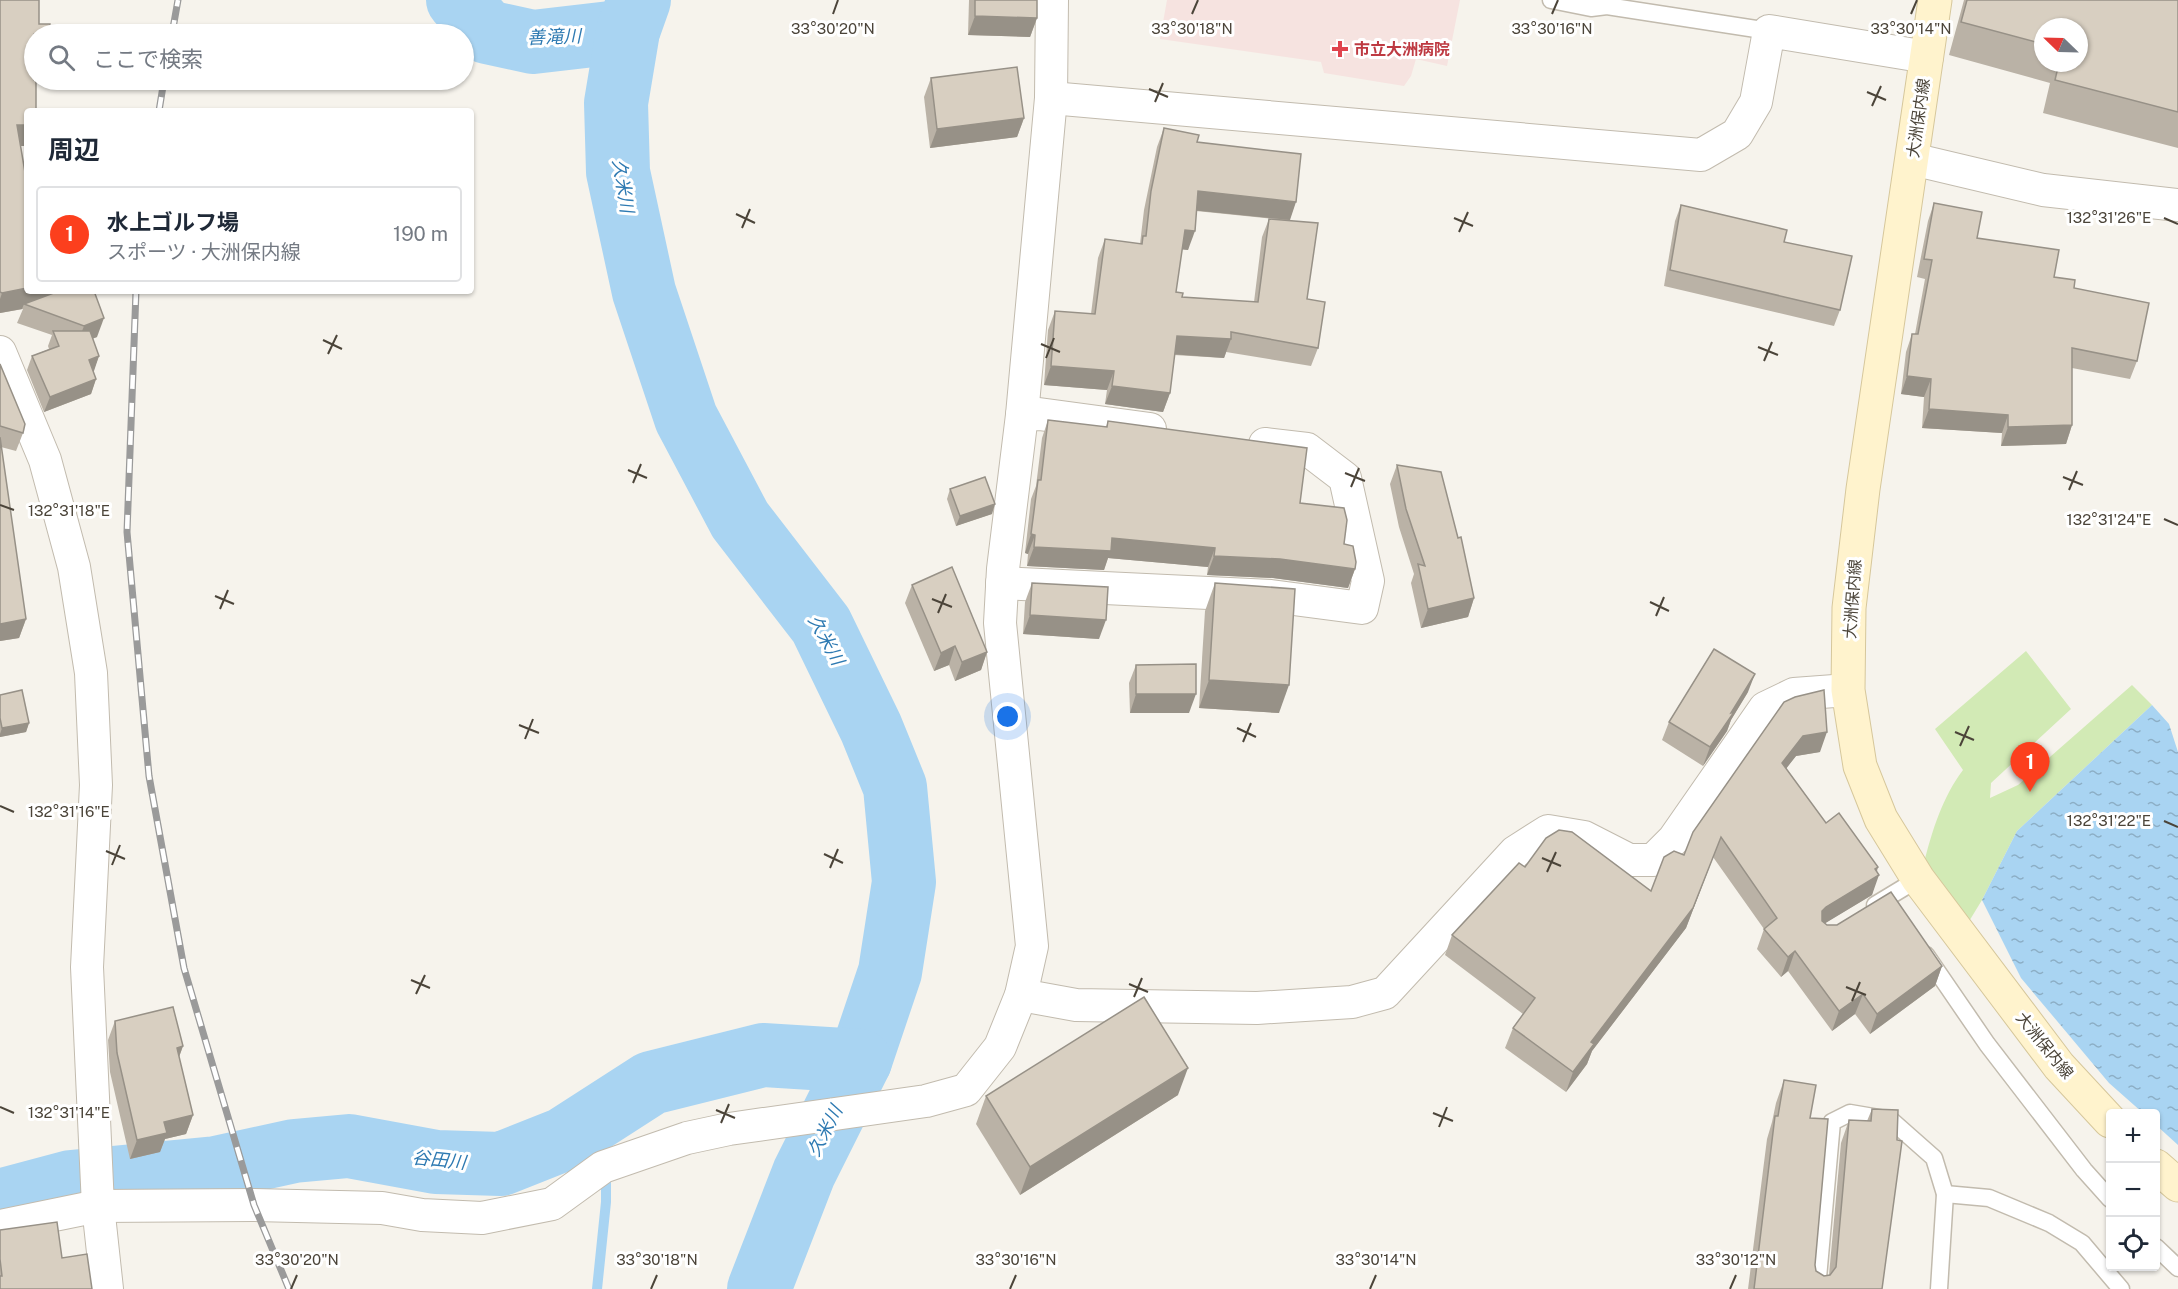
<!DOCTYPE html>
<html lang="ja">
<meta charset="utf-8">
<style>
body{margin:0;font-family:"Public Sans","Noto Sans JP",sans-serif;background:#f2f2f3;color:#1f2937}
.controls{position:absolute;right:18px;bottom:18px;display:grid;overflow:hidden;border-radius:6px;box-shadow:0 2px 4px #0004}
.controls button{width:54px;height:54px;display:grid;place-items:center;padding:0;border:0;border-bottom:2px solid #e0e1e3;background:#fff;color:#1f2937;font:30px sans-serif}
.compass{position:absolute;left:2034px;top:18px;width:54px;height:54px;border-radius:50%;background:#fff;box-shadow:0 2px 4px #0004;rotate:293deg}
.you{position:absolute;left:1008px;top:717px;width:21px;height:21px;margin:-15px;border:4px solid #fff;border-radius:50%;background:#1a73e8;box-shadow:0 0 0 9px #1a73e833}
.badge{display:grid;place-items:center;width:39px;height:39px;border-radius:50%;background:#fc3f1d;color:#fff;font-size:20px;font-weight:700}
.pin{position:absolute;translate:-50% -50px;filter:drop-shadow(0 2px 3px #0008)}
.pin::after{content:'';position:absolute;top:32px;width:21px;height:18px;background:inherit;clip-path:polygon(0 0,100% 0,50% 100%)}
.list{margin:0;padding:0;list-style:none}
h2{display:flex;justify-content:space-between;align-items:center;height:78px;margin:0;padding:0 24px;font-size:26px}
h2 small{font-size:20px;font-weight:400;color:#747a83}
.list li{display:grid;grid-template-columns:39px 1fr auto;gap:18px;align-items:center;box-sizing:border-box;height:96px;margin:0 12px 12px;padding:0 12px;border:2px solid #e0e1e3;border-radius:6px}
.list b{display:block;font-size:22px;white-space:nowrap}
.list p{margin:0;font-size:20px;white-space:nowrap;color:#747a83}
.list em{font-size:20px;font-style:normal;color:#747a83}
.icon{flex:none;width:33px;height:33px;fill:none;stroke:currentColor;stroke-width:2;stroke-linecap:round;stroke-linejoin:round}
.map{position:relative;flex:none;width:2178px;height:1289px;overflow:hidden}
.search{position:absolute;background:#fff;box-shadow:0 2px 4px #0004;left:24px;top:24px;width:450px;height:66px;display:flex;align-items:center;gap:15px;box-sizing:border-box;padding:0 21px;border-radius:33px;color:#747a83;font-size:22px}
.panel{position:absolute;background:#fff;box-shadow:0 2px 4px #0004;left:24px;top:108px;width:450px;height:186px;border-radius:6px}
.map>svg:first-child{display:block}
</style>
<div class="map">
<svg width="2178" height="1289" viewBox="0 0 2178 1289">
<defs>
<pattern id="water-ripples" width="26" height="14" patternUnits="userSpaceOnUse" patternTransform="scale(1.5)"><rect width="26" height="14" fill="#a9d4f2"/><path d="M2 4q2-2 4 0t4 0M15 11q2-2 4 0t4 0" fill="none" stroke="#8caec5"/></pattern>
</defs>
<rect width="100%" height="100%" fill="#f6f3ec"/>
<polygon fill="#f6e3e0" points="1167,0 1460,0 1447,66 1416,59 1411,76 1404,86 1324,73 1321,62 1160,39"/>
<path fill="#d2eab5" d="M2026 651 2071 709 1991 783 1990 798 2018 785 2132 685 2152 705 2017 831 1982 900 1968 923 1924 863C1932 831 1943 796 1963 770L1935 729Z"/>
<polygon fill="url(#water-ripples)" points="2152,705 2169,724 2178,752 2178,1145 2156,1125 2156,1114 2143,1113 2109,1083 2021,978 1982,900 2017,831"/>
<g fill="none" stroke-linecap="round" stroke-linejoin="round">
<polyline stroke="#a9d4f2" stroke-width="10" points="596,1118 606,1136 606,1202 597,1289"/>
<g stroke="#a9d4f2" stroke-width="64">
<polyline points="458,0 487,32 533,42 628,31"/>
<polyline points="639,0 628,31 616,103 618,172 644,292 686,418 740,520 821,625 871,728 895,787 904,882 890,972 860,1061 804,1173 759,1289"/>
<polyline points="0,1201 71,1182 216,1168 294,1151 349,1146 436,1162 501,1164 564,1139 651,1083 763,1055 860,1061"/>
</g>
<defs>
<g id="service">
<polyline points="1551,0 1591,8 1607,6 1769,31"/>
<polyline points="1875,905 1918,879"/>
<polyline points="1926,955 1987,1044 2084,1170 2110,1199"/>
<polyline points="1945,1194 1989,1198 2049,1223 2082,1243 2121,1289"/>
<polyline points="2156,1247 2178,1268"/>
<polyline points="1817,1289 1832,1122 1850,1113 1891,1120 1934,1158 1945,1194 1939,1289"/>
</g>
<g id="minor">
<polyline points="1051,98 1701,155 1737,134 1756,102 1769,31 1927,57"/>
<polyline points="1912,159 2043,190 2178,205"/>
<polyline points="0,352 45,460 74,567 91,673 96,785 87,967 98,1206 107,1289"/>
<polyline points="1022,415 1039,414 1150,429"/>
<polyline points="1002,583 1271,596 1362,608 1368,581 1345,478 1307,449 1265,444"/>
<polyline points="1021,995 1076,1005 1257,1008 1352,1002 1385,993 1515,852 1548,831 1584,837 1629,860 1653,860 1674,839 1765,708 1794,694 1848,690"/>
<polyline points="0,1226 98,1206 254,1205 382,1208 422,1215 482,1218 552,1204 603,1167 687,1138 729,1129 926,1101 966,1090 1000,1047 1021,995 1032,946 1000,623 1003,569 1022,415 1051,98 1052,0"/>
</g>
<g id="secondary">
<polyline points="1935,0 1863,489 1849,608 1848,690 1860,766 1881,819 1918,879 2059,1066 2110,1121"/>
<polyline points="2156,1166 2178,1185"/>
</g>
</defs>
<use href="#service" stroke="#c2bbae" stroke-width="19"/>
<use href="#minor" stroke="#c2bbae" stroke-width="34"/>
<use href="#secondary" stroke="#d6c79b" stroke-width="35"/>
<use href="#service" stroke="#fff" stroke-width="16"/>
<use href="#minor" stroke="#fff" stroke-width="32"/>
<use href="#secondary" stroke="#fff3cd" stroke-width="33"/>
<defs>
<g id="rail">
<polyline points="172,34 178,0"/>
<polyline points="159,111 164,80"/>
<polyline points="136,291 127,532 149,776 184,968 254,1205 289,1289"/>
</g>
</defs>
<use href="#rail" stroke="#9a9a9a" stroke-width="7"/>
<use href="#rail" stroke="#fff" stroke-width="4.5" stroke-dasharray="14" stroke-linecap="butt"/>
</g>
<g fill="#bab2a6" fill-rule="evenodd">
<polygon points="0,0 34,34 27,146 21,146 27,291 94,291 97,337 92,339 99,356 93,371 96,379 91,394 44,412 27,370 32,356 49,349 48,346 52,335 17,323 23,309 0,313"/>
<polygon points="969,0 1037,0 1037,18 1030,37 968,35"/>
<path d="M1964 0H2178V148L2043 113 2050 83 1949 55ZM2043 27 2079 63H2043Z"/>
<polygon points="931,78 1024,118 1017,137 930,148 924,97"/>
<path d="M1164 128 1197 142 1290 220 1318 348 1311 366 1226 352 1224 358 1174 355 1170 393 1163 412 1105 404 1107 390 1044 385 1048 330 1055 311 1091 314 1098 258 1105 239 1140 244 1144 210 1157 147ZM1196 211 1285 220 1269 219 1262 237 1254 302 1182 297 1176 292 1182 249 1188 250Z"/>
<polygon points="1934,203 1977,238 2054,277 2074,288 2137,361 2130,379 2072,368 2072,425 2066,444 2001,446 2002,433 1922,428 1924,397 1901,394 1906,352 1912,334 1915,334 1925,279 1917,277 1928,221"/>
<polygon points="1681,205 1784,242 1840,310 1834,326 1664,286 1675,221"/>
<polygon points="0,364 23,433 16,451 1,447 26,619 19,638 0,641"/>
<polygon points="1048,420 1106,427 1108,421 1300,503 1344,544 1355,569 1348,588 1273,578 1207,575 1208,567 1108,558 1104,570 1027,566 1028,554 1025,553 1031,499 1036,486 1042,438"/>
<polygon points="1397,465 1474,598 1468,617 1421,628 1411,583 1414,574 1399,527 1390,484"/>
<polygon points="950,489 992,514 956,526 947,499"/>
<polygon points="1032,583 1099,639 1023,634 1025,602"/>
<polygon points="1215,583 1279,713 1199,708 1205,611"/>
<polygon points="912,585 987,652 981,670 955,681 949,665 934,671 905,603"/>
<polygon points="1136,665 1189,713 1130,713 1129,683"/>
<polygon points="1748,692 1731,720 1727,731 1703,766 1662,740 1669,722"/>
<polygon points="0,695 29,723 26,732 0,737"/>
<polygon points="1784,702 1820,752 1796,756 1786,768 1826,823 1878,867 1872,895 1825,923 1827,925 1942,966 1935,986 1870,1034 1855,1014 1832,1031 1788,971 1781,977 1757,949 1764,929 1713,857 1686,928 1592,1051 1587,1064 1566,1092 1505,1048 1513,1028 1523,1014 1445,955 1452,935 1525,867 1651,891 1684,855"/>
<polygon points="115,1021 183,1046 179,1057 193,1115 186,1134 165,1139 160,1152 130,1159 110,1072 108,1040"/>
<polygon points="1784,1080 1810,1118 1815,1265 1816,1271 1824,1276 1829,1275 1841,1143 1849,1120 1867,1121 1872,1109 1882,1289 1748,1289 1767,1139 1772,1122 1776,1103"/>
<polygon points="1178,1095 1020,1195 976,1124 986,1096"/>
<polygon points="0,1230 62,1258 0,1289"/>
</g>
<g fill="#979187">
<polygon points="975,16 1037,18 1030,37 968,35"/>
<polygon points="1024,118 1017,137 930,148 937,129"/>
<polygon points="17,125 27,125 27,146 9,146"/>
<polygon points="1198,191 1296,202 1290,220 1191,210"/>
<polygon points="1185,230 1195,231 1188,250 1178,249"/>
<polygon points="27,288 27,291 61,291 24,304 22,309 0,313 0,299 2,293"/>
<polygon points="104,318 97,337 77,344 84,326"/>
<polygon points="1177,336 1231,339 1224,358 1170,354"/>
<polygon points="99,356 94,371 83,374 89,360"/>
<polygon points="1051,366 1114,371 1107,390 1044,385"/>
<polygon points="1907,376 1931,379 1924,397 1901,394"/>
<polygon points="96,379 91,394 44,412 50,397"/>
<polygon points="1112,386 1170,393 1163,412 1105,404"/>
<polygon points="1929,409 2008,415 2002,433 1922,428"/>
<polygon points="2072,425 2066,444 2001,446 2008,427"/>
<polygon points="995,504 992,514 956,526 960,516"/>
<polygon points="1031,534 1035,535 1028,554 1025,553"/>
<polygon points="1112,538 1215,548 1208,567 1108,558 1104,570 1027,566 1034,547"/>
<polygon points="1214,556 1280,559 1355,569 1348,588 1273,578 1207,575"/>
<polygon points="1474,598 1468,617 1421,628 1428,609"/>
<polygon points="1030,615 1106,620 1099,639 1023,634"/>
<polygon points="26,619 19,638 0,641 0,624"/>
<polygon points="955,646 949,665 934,671 941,653"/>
<polygon points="987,652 981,670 955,681 962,662"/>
<polygon points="1755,674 1748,692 1731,720 1727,731 1703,766 1710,747"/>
<polygon points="1209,680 1289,685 1279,713 1199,708"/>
<polygon points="1136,694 1196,694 1189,713 1130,713"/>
<polygon points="29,723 26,732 0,737 0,734 2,728"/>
<polygon points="1827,732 1820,752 1796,756 1775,783 1782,763 1803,736"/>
<polygon points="1721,837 1686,928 1592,1051 1587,1064 1566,1092 1573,1072 1591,1042"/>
<polygon points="1878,867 1873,878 1879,875 1872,895 1819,927 1822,911 1826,907"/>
<polygon points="1795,951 1788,971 1781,977 1788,957"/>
<polygon points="1942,966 1935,986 1870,1034 1877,1014"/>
<polygon points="1863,994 1855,1014 1832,1031 1839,1011"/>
<polygon points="183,1046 176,1065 177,1048"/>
<polygon points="1188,1068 1178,1095 1020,1195 1030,1167"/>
<polygon points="193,1115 186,1134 165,1139 160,1152 130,1159 137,1140 164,1122"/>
</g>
<g fill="#d8cfc1" stroke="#979187" stroke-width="1.5">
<polygon points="0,0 39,0 39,24 50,24 50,34 34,34 34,80 36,80 36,111 27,111 27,125 17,125 27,184 27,288 2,293 0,292"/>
<polygon points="975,0 1037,0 1037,18 975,16"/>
<polygon points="1967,0 2178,0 2178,112 2055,80 2059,63 2079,63 2079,27 2043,27 2043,44 1961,22"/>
<polygon points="1017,67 1024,118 937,129 931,78"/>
<polygon points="1164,128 1199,135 1197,142 1301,154 1296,202 1198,191 1195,231 1185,230 1176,292 1183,293 1182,297 1258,302 1269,219 1318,223 1307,299 1325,302 1318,348 1231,332 1231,339 1177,336 1170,393 1112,386 1114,371 1051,366 1055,311 1095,314 1105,239 1142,244 1143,236 1146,236 1151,191"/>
<polygon points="1934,203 1982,212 1977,238 2059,250 2054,277 2075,280 2074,288 2149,303 2137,361 2072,348 2072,425 2008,427 2008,415 1929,409 1931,379 1907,376 1912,334 1918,334 1932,260 1924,259"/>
<polygon points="1681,205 1787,230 1784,242 1852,256 1840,310 1670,270"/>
<polygon points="59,291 94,291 104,318 84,326 24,304"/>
<polygon points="53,331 90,331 99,356 89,360 96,379 50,397 32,356 59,346"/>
<polygon points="0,364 25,424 23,433 0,426"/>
<polygon points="1048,420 1107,427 1108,421 1307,448 1300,503 1344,508 1347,520 1344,544 1353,546 1356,562 1355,569 1280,559 1214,556 1215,548 1112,538 1111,551 1034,547 1035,535 1031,534 1038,480 1041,480"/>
<polygon points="0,437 26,619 0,624"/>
<polygon points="1397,465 1441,472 1458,538 1461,537 1474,598 1428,609 1418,564 1425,566 1406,509"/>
<polygon points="985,477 995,504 960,516 950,489"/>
<polygon points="952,567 987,652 962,662 955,646 941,653 912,585"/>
<polygon points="1032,583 1108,587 1106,620 1030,615"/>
<polygon points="1215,583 1295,589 1289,685 1209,680"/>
<polygon points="1714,649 1755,674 1731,713 1734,712 1710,747 1669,722"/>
<polygon points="1196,664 1196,694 1136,694 1136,665"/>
<polygon points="22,690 29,723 2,728 0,718 0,695"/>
<polygon points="1824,690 1827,732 1803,736 1782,763 1826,823 1839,813 1878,867 1875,869 1879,875 1826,907 1822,911 1822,921 1827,925 1837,925 1891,892 1942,966 1877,1014 1863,994 1839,1011 1795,951 1788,957 1764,929 1777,918 1721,837 1693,908 1591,1042 1594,1044 1573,1072 1513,1028 1535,998 1452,935 1519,863 1525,867 1546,838 1559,830 1572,832 1651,891 1664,857 1674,851 1684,855 1693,832 1784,702 1795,697"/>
<polygon points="1144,997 1188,1068 1030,1167 986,1096"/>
<polygon points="173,1007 183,1046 177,1048 193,1115 164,1122 167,1133 137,1140 117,1053 115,1021"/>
<polygon points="1784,1080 1816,1085 1810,1118 1828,1119 1815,1265 1816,1271 1824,1276 1830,1275 1836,1267 1849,1120 1871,1121 1872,1109 1898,1110 1897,1140 1902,1141 1882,1289 1754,1289 1775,1116 1778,1116"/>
<polygon points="57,1222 62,1258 87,1254 92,1289 0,1289 0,1276 2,1276 0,1259 0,1230"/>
</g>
<path fill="none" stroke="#4b4439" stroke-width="2" d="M833 14 838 0M1192 14 1198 0M1552 14 1558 0M1911 14 1917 0M1149 89 1168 97M1867 92 1886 100M1155 102 1163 83M1872 106 1881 86M736 214 755 223M1454 218 1473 226M2164 218 2178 224M742 228 750 209M1459 232 1468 212M323 340 342 349M1041 344 1060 352M1758 347 1778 355M328 354 337 335M1046 358 1054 338M1764 361 1772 342M628 470 647 478M1345 473 1365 481M2063 477 2083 485M633 483 641 464M1351 487 1359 468M2069 490 2077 471M0 505 14 510M2164 519 2178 525M215 596 234 604M932 599 952 607M1650 602 1669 611M220 609 228 590M938 613 946 594M1656 616 1664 597M519 725 539 733M1237 728 1256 737M1955 732 1974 740M525 739 533 719M1243 742 1251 723M1960 746 1969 726M0 806 14 812M2164 821 2178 827M106 851 125 859M824 854 843 863M1542 858 1561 866M112 865 120 845M830 868 838 849M1547 872 1556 852M411 980 430 988M1129 984 1148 992M1846 987 1866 995M416 994 425 975M1134 997 1142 978M1852 1001 1860 982M0 1107 14 1113M716 1110 735 1118M1433 1113 1453 1121M721 1123 729 1104M1439 1127 1447 1107M291 1289 297 1275M651 1289 657 1275M1010 1289 1016 1275M1370 1289 1376 1275M1730 1289 1736 1275"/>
<path fill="#e0444e" stroke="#fff" stroke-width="2" d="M1337 40h6v6h6v6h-6v6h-6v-6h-6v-6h6z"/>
<g text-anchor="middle" stroke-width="6" stroke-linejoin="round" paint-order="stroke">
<g font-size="16" font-weight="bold" fill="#be3a42" stroke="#fff" text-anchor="start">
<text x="1354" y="55">市立大洲病院</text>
</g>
<g font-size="16" fill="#4b4439" stroke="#fff">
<text transform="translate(1918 118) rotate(-82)" y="6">大洲保内線</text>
<text transform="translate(1852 599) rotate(-86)" y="6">大洲保内線</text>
<text transform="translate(2045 1045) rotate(51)" y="6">大洲保内線</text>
</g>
<g font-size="18" font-style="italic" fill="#2e7ab2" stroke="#fff">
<text transform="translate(554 37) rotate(-2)" y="6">善滝川</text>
<text transform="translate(623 186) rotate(81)" y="6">久米川</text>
<text transform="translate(826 640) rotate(61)" y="6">久米川</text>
<text transform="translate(825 1131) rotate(-63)" y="6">久米川</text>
<text transform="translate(439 1160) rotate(6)" y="6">谷田川</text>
</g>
</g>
<g font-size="15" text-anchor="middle" fill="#4b4439" stroke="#fff" stroke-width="6" stroke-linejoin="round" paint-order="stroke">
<text x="833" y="34">33°30'20"N</text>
<text x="1192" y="34">33°30'18"N</text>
<text x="1552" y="34">33°30'16"N</text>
<text x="1911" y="34">33°30'14"N</text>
<text x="2109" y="223">132°31'26"E</text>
<text x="69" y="516">132°31'18"E</text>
<text x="2109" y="525">132°31'24"E</text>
<text x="69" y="817">132°31'16"E</text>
<text x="2109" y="826">132°31'22"E</text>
<text x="69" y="1118">132°31'14"E</text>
<text x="297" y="1265">33°30'20"N</text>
<text x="657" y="1265">33°30'18"N</text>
<text x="1016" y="1265">33°30'16"N</text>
<text x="1376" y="1265">33°30'14"N</text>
<text x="1736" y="1265">33°30'12"N</text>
</g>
</svg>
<div class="controls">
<button>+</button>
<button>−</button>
<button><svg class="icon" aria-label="locate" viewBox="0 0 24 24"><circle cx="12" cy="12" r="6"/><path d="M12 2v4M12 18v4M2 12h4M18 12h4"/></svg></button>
</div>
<svg class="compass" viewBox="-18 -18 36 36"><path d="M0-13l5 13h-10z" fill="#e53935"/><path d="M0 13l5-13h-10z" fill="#747a83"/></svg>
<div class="you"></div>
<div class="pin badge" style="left:2030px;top:792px">1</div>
<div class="search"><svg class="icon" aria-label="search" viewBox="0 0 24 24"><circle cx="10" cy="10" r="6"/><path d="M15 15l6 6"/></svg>ここで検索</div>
<section class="panel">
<h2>周辺<small></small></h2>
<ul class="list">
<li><span class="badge">1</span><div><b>水上ゴルフ場</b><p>スポーツ · 大洲保内線</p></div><em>190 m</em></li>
</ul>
</section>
</div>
